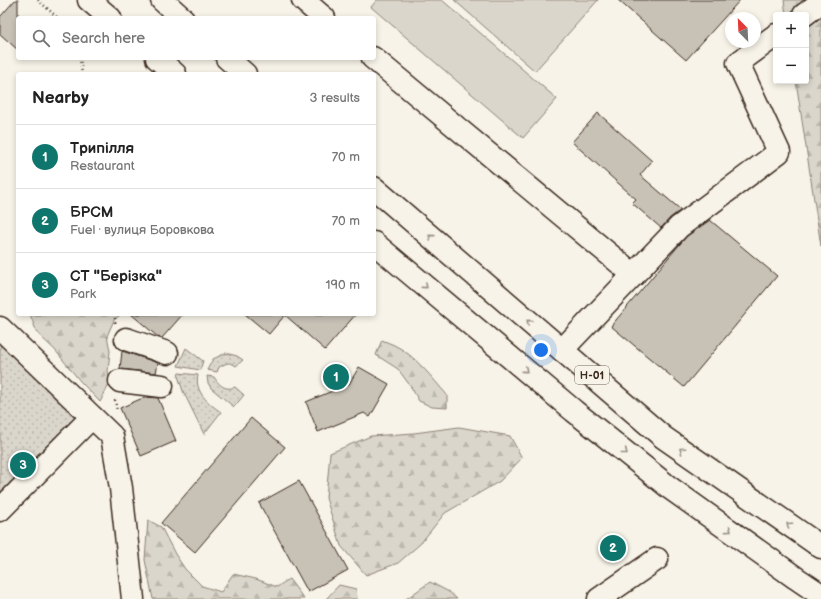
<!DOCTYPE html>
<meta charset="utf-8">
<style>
body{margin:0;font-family:"Balsamiq Sans",sans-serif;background:#f2f2f2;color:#222}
.controls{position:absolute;right:12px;top:12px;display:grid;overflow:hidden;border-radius:4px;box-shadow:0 2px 6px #0003}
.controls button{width:36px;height:36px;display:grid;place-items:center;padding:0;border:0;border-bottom:1px solid #e0e0e0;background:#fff;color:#222;font:20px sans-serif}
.compass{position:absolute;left:725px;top:12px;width:36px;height:36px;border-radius:50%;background:#fff;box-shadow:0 2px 6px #0003;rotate:336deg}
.you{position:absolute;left:541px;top:350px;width:14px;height:14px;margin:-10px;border:3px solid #fff;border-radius:50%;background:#1a73e8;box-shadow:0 0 0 6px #1a73e833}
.badge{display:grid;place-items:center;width:26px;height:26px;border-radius:50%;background:#0f766e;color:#fff;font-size:13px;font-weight:700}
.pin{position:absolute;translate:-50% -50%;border:2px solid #fff;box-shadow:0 1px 4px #0006}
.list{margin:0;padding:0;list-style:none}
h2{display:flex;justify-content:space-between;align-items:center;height:52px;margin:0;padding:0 16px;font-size:17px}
h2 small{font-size:13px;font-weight:400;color:#767676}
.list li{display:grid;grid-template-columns:26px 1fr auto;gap:12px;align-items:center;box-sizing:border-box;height:64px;padding:0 16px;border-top:1px solid #e0e0e0}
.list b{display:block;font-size:15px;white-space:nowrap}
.list p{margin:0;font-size:13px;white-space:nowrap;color:#767676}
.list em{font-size:13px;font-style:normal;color:#767676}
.icon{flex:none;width:22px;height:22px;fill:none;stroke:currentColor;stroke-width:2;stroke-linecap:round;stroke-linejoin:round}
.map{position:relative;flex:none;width:821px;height:599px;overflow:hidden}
.search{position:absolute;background:#fff;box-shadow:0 2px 6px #0003;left:16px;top:16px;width:360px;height:44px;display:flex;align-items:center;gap:10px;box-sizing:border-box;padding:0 14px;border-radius:4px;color:#767676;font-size:15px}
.panel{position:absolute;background:#fff;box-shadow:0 2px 6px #0003;left:16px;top:72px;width:360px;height:244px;border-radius:4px}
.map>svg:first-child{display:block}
</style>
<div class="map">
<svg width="821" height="599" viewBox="0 0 821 599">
<defs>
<pattern id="grass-dots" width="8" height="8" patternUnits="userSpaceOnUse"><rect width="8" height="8" fill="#dbd6cb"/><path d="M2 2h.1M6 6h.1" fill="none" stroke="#bdb8ae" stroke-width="1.8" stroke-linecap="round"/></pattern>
<pattern id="forest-firs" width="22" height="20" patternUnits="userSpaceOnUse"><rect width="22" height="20" fill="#dbd6cb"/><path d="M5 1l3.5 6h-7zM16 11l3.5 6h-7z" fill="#bdb8ae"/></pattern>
</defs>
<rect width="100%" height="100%" fill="#f7f3e8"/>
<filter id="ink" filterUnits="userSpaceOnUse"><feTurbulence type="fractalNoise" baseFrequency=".025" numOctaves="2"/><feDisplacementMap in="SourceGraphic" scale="8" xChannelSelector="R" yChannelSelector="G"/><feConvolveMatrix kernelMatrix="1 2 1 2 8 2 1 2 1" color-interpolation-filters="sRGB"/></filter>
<g filter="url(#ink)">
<g fill="url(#grass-dots)" stroke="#8b8074">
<polygon points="0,328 92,417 0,512"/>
<polygon points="186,348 203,361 200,370 178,366"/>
<path d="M226 353 237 356 243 360 236 366C229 361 227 363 219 367L217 372 207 370 213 359Z"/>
<path d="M179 373 198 375C194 392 209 404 221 412L204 434 183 391 178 376Z"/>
<path d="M207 376 214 377C219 385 225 391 235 387L244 395 234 407 211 388 208 383Z"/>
</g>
<g fill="url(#forest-firs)" stroke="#8b8074">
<polygon points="784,0 821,0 821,246 796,81 806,81 806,15 786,15"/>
<polygon points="30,314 121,314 114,320 107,336 110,351 108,371 110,383 100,402 80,381 55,350 37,333"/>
<path d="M382 340C386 342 390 343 394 345 414 354 433 379 447 395V408L432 407 419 401 411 387 398 369 376 355Z"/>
<polygon points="459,427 510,436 522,458 500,481 445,513 420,544 398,563 366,575 341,546 326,498 330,453 371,436 414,433"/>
<polygon points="148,520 161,527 175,554 185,569 202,586 221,592 233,574 256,579 277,587 289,579 304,599 153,599 145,560"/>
<polygon points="430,582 449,592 457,599 406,599"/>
<polygon points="339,585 356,589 357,599 326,599"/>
</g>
<g fill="#dbd6cb" stroke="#8b8074">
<polygon points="377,0 442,0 557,99 523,138 371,7"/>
<polygon points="454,0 598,0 535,71"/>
</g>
<g fill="#c8c1b6" stroke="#3b2a1e">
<polygon points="15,0 18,0 18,50 0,34 0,17"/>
<polygon points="618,0 740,0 686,60"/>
<polygon points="598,113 652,161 640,175 681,210 670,218 661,228 632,203 636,199 572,142"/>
<polygon points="710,220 777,276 684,387 611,326 680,244 687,236"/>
<polygon points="131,314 183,314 162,338 158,337"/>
<polygon points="245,314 356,314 325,350 285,315 269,334"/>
<polygon points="122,351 158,363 156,373 120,369"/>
<polygon points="359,367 389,384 370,417 364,413 318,432 306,402 349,384"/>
<polygon points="145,397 158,398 176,441 141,456 120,408"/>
<polygon points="251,418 285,447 195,552 161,523"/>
<polygon points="299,481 348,570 308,592 259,503"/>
</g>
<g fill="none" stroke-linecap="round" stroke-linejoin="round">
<defs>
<g id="minor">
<polyline points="303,0 324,18"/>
<polyline points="804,15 821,2"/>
<polyline points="373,58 634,275"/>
<polyline points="0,328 112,436 121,488 133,599"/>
<polyline points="126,339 167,353"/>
<polyline points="562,350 679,227 779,152 738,63 776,35"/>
<polyline points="120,381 162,386"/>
<polyline points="0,510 92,417"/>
<polyline points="599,599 657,559"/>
</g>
<g id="major">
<polyline points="89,0 110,18"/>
<polyline points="162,0 182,18"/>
<polyline points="157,58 175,74"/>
<polyline points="227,58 245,74"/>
<polyline points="374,188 663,437 821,547"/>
<polyline points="374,243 574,411 670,488 796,578 821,595"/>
</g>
</defs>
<use href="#minor" stroke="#3b2a1e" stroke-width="25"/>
<use href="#major" stroke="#3b2a1e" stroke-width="25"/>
<g stroke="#3b2a1e" stroke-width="2.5" stroke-dasharray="1 3" stroke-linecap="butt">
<polyline points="38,0 58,18"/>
<polyline points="80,58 82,74"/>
<polyline points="115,323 115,314"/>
<polyline points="115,400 117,411"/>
</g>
<use href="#minor" stroke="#f7f3e8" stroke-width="22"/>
<use href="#major" stroke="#f7f3e8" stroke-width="22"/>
</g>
<defs><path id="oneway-chevron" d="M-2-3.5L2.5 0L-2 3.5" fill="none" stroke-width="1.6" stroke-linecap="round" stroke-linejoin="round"/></defs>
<g stroke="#998e83">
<use href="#oneway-chevron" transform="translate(431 237) rotate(-139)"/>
<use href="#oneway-chevron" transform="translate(425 286) rotate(40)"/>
<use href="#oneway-chevron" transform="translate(529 322) rotate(-139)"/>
<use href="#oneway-chevron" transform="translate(525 370) rotate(40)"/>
<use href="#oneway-chevron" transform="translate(682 450) rotate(-145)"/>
<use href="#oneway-chevron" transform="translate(625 452) rotate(38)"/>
<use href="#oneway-chevron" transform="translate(789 525) rotate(-145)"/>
<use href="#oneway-chevron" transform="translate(729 530) rotate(36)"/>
</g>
</g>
<g text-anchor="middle" stroke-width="4" stroke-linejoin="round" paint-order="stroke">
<rect fill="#f7f3e8" stroke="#73665b" stroke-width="1" x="575" y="366" width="34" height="18" rx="3"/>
<g font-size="11" font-weight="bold" fill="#3b2a1e">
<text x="592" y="379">Н-01</text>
</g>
</g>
</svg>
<div class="controls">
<button>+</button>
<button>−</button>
</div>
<svg class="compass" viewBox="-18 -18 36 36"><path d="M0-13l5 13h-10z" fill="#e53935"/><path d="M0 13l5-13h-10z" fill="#767676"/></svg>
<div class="you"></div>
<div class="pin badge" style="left:336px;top:377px">1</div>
<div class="pin badge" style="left:613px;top:548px">2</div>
<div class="pin badge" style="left:23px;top:465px">3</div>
<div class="search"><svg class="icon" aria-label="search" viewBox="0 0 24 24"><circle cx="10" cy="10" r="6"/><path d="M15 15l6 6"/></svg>Search here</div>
<section class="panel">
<h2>Nearby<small>3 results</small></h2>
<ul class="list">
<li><span class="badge">1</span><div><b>Трипілля</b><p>Restaurant</p></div><em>70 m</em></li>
<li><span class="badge">2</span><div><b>БРСМ</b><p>Fuel · вулиця Боровкова</p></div><em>70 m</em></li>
<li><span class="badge">3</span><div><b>СТ &quot;Берізка&quot;</b><p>Park</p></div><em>190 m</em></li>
</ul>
</section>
</div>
